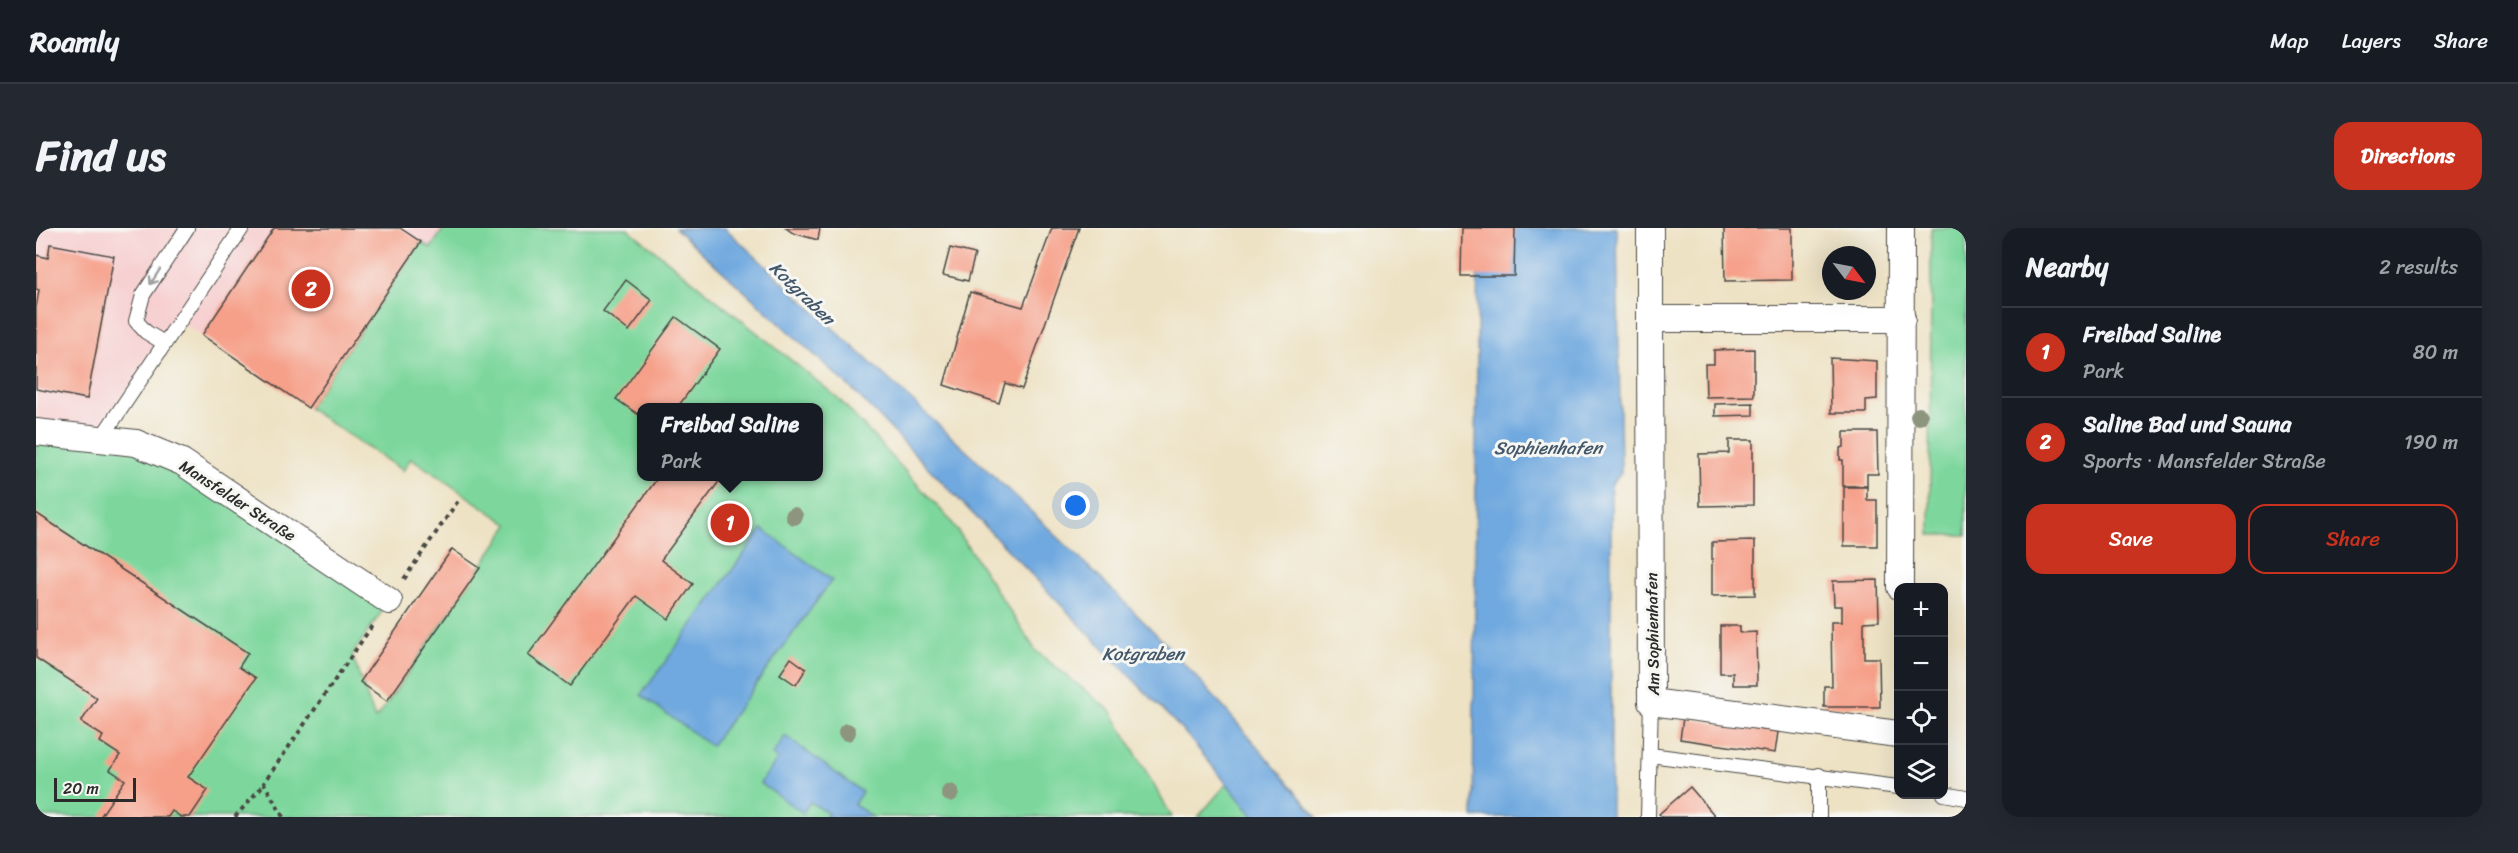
<!DOCTYPE html>
<meta charset="utf-8">
<style>
body{margin:0;font-family:Sriracha,sans-serif;background:#242831;color:#f1f3f6}
.controls{position:absolute;right:18px;bottom:18px;display:grid;overflow:hidden;border-radius:12px;box-shadow:0 6px 24px #0002}
.controls button{width:54px;height:54px;display:grid;place-items:center;padding:0;border:0;border-bottom:2px solid #363941;background:#171b24;color:#f1f3f6;font:30px sans-serif}
.compass{position:absolute;left:1786px;top:18px;width:54px;height:54px;border-radius:50%;background:#171b24;box-shadow:0 6px 24px #0002;rotate:122deg}
.scale{position:absolute;left:18px;bottom:15px;width:82px;box-sizing:border-box;padding-left:6px;border:3px solid #2b2b2b;border-top:0;font-size:16px;line-height:21px;white-space:nowrap;color:#2b2b2b;-webkit-text-stroke:4px #f6f6f2;paint-order:stroke}
.you{position:absolute;left:1040px;top:278px;width:21px;height:21px;margin:-15px;border:4px solid #fff;border-radius:50%;background:#1a73e8;box-shadow:0 0 0 9px #1a73e833}
.badge{display:grid;place-items:center;width:39px;height:39px;border-radius:50%;background:#c8321e;color:#fff;font-size:20px;font-weight:700}
.pin{position:absolute;translate:-50% -50%;border:3px solid #fff;box-shadow:0 2px 6px #0006}
.popup{position:absolute;left:601px;top:175px;width:186px;height:78px;box-sizing:border-box;display:grid;place-content:center;border-radius:12px;background:#171b24;filter:drop-shadow(0 2px 4px #0005);font-size:20px;white-space:nowrap;color:#9ea1a6}
.popup b{font-size:22px;color:#f1f3f6}
.popup::after{content:'';position:absolute;left:50%;top:100%;margin-left:-12px;border:12px solid transparent;border-top-color:#171b24}
.list{margin:0;padding:0;list-style:none}
h2{display:flex;justify-content:space-between;align-items:center;height:78px;margin:0;padding:0 24px;font-size:26px}
h2 small{font-size:20px;font-weight:400;color:#9ea1a6}
.list li{display:grid;grid-template-columns:39px 1fr auto;gap:18px;align-items:center;box-sizing:border-box;height:90px;padding:0 24px;border-top:2px solid #363941}
.list b{display:block;font-size:22px;white-space:nowrap}
.list p{margin:0;font-size:20px;white-space:nowrap;color:#9ea1a6}
.list em{font-size:20px;font-style:normal;color:#9ea1a6}
.actions{display:flex;gap:12px;padding:18px 24px}
.actions a{flex:1;padding:14px 0;border:2px solid #c8321e;border-radius:18px;text-align:center;font-size:21px;color:#c8321e}
.actions .main{background:#c8321e;color:#fff}
.icon{flex:none;width:33px;height:33px;fill:none;stroke:currentColor;stroke-width:2;stroke-linecap:round;stroke-linejoin:round}
.map{position:relative;flex:none;width:1930px;height:589px;overflow:hidden;border-radius:18px}
header{display:flex;align-items:center;gap:36px;box-sizing:border-box;height:84px;padding:0 30px;background:#171b24;border-bottom:2px solid #363941}
header strong{font-size:28px}
nav{display:flex;gap:33px;margin-inline-start:auto;font-size:21px}
.intro{display:flex;align-items:center;justify-content:space-between;box-sizing:border-box;height:144px;padding:0 36px}
h1{margin:0;font-size:42px}
.button{padding:15px 27px;border-radius:18px;background:#c8321e;color:#fff;font-size:21px;font-weight:700}
main{display:flex;gap:36px;padding:0 36px}
aside{flex:1;background:#171b24;border-radius:18px;box-shadow:0 6px 24px #0002}
.map>svg:first-child{display:block}
</style>
<header>
<strong>Roamly</strong>
<nav><a>Map</a><a>Layers</a><a>Share</a></nav>
</header>
<div class="intro"><h1>Find us</h1><a class="button">Directions</a></div>
<main>
<div class="map">
<svg width="1930" height="589" viewBox="0 0 1930 589">
<rect width="100%" height="100%" fill="#f6f6f2"/>
<filter id="ink" filterUnits="userSpaceOnUse"><feTurbulence type="fractalNoise" baseFrequency=".0167" numOctaves="2"/><feDisplacementMap in="SourceGraphic" scale="12" xChannelSelector="R" yChannelSelector="G"/><feConvolveMatrix kernelMatrix="1 2 1 2 8 2 1 2 1" color-interpolation-filters="sRGB"/></filter>
<filter id="wash" filterUnits="userSpaceOnUse"><feTurbulence type="fractalNoise" baseFrequency=".008" numOctaves="4" result="noise"/><feDisplacementMap in="SourceGraphic" scale="24" xChannelSelector="R" yChannelSelector="G"/><feGaussianBlur stdDeviation="1.35" result="paint"/><feColorMatrix in="noise" values="0 0 0 0 0 0 0 0 0 0 0 0 0 0 0 0 0 1.4 0 .05"/><feComposite in="paint" operator="in"/></filter>
<g filter="url(#wash)">
<rect width="100%" height="100%" fill="#eee2c4"/>
<polygon fill="#f7cfd0" points="0,0 408,0 395,20 385,14 272,180 143,93 64,212 0,204"/>
<g fill="#7dd79c" stroke="#548164" stroke-width="1.5" fill-rule="evenodd">
<path d="M408 0H591L802 170 915 293 1000 423 1076 484 1136 589H0V204L100 215 353 373 316 427 339 491 343 487 473 297 375 230 367 243 272 180 385 14 395 20ZM606 180H783V248H606Z"/>
<polygon points="1895,0 1930,0 1930,307 1894,307"/>
<polygon points="1211,533 1262,589 1162,589"/>
</g>
<g fill="#6fa9df" stroke="#4d6a85" stroke-width="1.5">
<path d="M639 0H689C832 135 981 264 1119 405 1176 463 1228 527 1281 589H1218L1150 506 817 162Z"/>
<polygon points="1442,0 1581,0 1585,244 1575,257 1575,589 1437,589"/>
<polygon points="726,301 796,352 675,518 605,467"/>
<polygon points="749,508 826,564 818,576 836,589 789,589 792,585 774,574 767,585 724,555 742,531 736,527"/>
</g>
<g id="blocks">
<g fill="#f6a08a">
<polygon points="238,0 364,0 385,14 272,180 166,107"/>
<polygon points="750,0 784,0 782,12 757,5"/>
<polygon points="1016,0 1043,0 986,161 969,155 963,175 908,157 934,64 987,79"/>
<polygon points="1426,0 1479,0 1478,48 1425,48"/>
<polygon points="1688,0 1756,0 1756,52 1689,53"/>
<polygon points="14,16 78,28 51,171 0,161 0,80 3,62 0,61 0,27 12,30"/>
<polygon points="914,20 939,26 932,53 907,47"/>
<polygon points="590,52 616,72 593,103 567,83"/>
<polygon points="640,89 684,121 641,180 606,180 606,189 580,171"/>
<polygon points="1718,121 1718,168 1670,169 1669,136 1678,136 1678,122"/>
<polygon points="1794,130 1841,133 1841,171 1830,172 1830,185 1795,185"/>
<polygon points="1717,175 1717,187 1679,188 1679,176"/>
<polygon points="1808,204 1841,204 1842,246 1831,246 1831,258 1807,258 1807,232 1804,232 1804,220 1808,219"/>
<polygon points="1693,212 1717,212 1717,277 1664,278 1663,226 1693,225"/>
<polygon points="623,248 687,248 625,332 657,356 632,391 600,368 534,458 492,427"/>
<polygon points="1808,259 1831,259 1831,272 1841,272 1841,318 1808,318"/>
<polygon points="0,285 212,425 203,439 220,450 152,549 172,562 154,589 145,589 136,583 132,589 64,589 89,552 74,542 84,527 64,514 67,508 45,494 61,470 0,430"/>
<polygon points="1719,313 1719,367 1676,368 1676,314"/>
<polygon points="416,321 444,340 351,473 324,454"/>
<polygon points="1842,352 1843,393 1828,394 1828,430 1843,430 1844,479 1788,479 1788,458 1796,458 1795,394 1806,394 1806,378 1798,378 1797,353"/>
<polygon points="1684,398 1704,398 1704,405 1720,404 1721,457 1697,457 1697,445 1684,445"/>
<polygon points="755,430 770,441 760,457 744,446"/>
<polygon points="1647,490 1742,504 1739,525 1644,511"/>
<polygon points="1654,559 1680,589 1626,589 1623,586"/>
</g>
</g>
</g>
<g filter="url(#ink)">
<use href="#blocks" fill-opacity="0" stroke="#484642" stroke-width="1.5"/>
<g fill="none" stroke-linecap="round" stroke-linejoin="round">
<defs>
<g id="lane">
<polyline points="128,115 110,104 100,93 107,67 151,0"/>
<polyline points="64,212 206,0"/>
<polyline points="1614,527 1862,559"/>
<polyline points="1908,566 1930,570"/>
<polyline points="1612,589 1615,474"/>
<polyline points="1783,589 1783,547"/>
</g>
<g id="street">
<polyline points="1614,0 1614,91"/>
<polyline points="0,204 100,215 146,234 353,373"/>
<polyline points="1864,359 1865,0"/>
<polyline points="1862,506 1615,474 1614,91 1866,91"/>
</g>
</defs>
<use href="#lane" stroke="#484642" stroke-width="16"/>
<use href="#street" stroke="#484642" stroke-width="28"/>
<g stroke="#484642" stroke-width="4" stroke-dasharray="4.5 4.5" stroke-linecap="butt">
<polyline points="368,351 424,270"/>
<polyline points="199,589 228,556"/>
<polyline points="247,589 228,555 338,395"/>
</g>
<use href="#lane" stroke="#fff" stroke-width="14"/>
<use href="#street" stroke="#fff" stroke-width="26"/>
</g>
<g fill="#8e957f">
<circle cx="1883" cy="188" r="9"/>
<circle cx="758" cy="288" r="9"/>
<circle cx="811" cy="504" r="9"/>
<circle cx="914" cy="565" r="9"/>
</g>
<defs><path id="oneway-shaft" d="M-6 0H5M1.5-3L5.5 0L1.5 3" fill="none" stroke-width="1.6" stroke-linecap="round" stroke-linejoin="round" transform="scale(1.5)"/></defs>
<use stroke="#a0a0a0" href="#oneway-shaft" transform="translate(119 49) rotate(123)"/>
</g>
<g text-anchor="middle" stroke-width="6" stroke-linejoin="round" paint-order="stroke">
<g font-size="16" fill="#2b2b2b" stroke="#f6f6f2">
<text transform="translate(202 272) rotate(33)" y="6">Mansfelder Straße</text>
<text transform="translate(1616 406) rotate(-91)" y="6">Am Sophienhafen</text>
</g>
<g font-size="18" font-style="italic" fill="#43576a" stroke="#f6f6f2">
<text transform="translate(766 65) rotate(44)" y="6">Kotgraben</text>
<text x="1512" y="226">Sophienhafen</text>
<text x="1107" y="432">Kotgraben</text>
</g>
</g>
</svg>
<div class="controls">
<button>+</button>
<button>−</button>
<button><svg class="icon" aria-label="locate" viewBox="0 0 24 24"><circle cx="12" cy="12" r="6"/><path d="M12 2v4M12 18v4M2 12h4M18 12h4"/></svg></button>
<button><svg class="icon" aria-label="layers" viewBox="0 0 24 24"><path d="M12 4l9 5-9 5-9-5zM3 14l9 5 9-5"/></svg></button>
</div>
<svg class="compass" viewBox="-18 -18 36 36"><path d="M0-13l5 13h-10z" fill="#e53935"/><path d="M0 13l5-13h-10z" fill="#9ea1a6"/></svg>
<div class="scale">20 m</div>
<div class="you"></div>
<div class="pin badge" style="left:694px;top:295px">1</div>
<div class="popup"><b>Freibad Saline</b>Park</div>
<div class="pin badge" style="left:275px;top:61px">2</div>
</div>
<aside>
<h2>Nearby<small>2 results</small></h2>
<ul class="list">
<li><span class="badge">1</span><div><b>Freibad Saline</b><p>Park</p></div><em>80 m</em></li>
<li><span class="badge">2</span><div><b>Saline Bad und Sauna</b><p>Sports · Mansfelder Straße</p></div><em>190 m</em></li>
</ul>
<div class="actions"><a class="main">Save</a><a>Share</a></div>
</aside>
</main>
